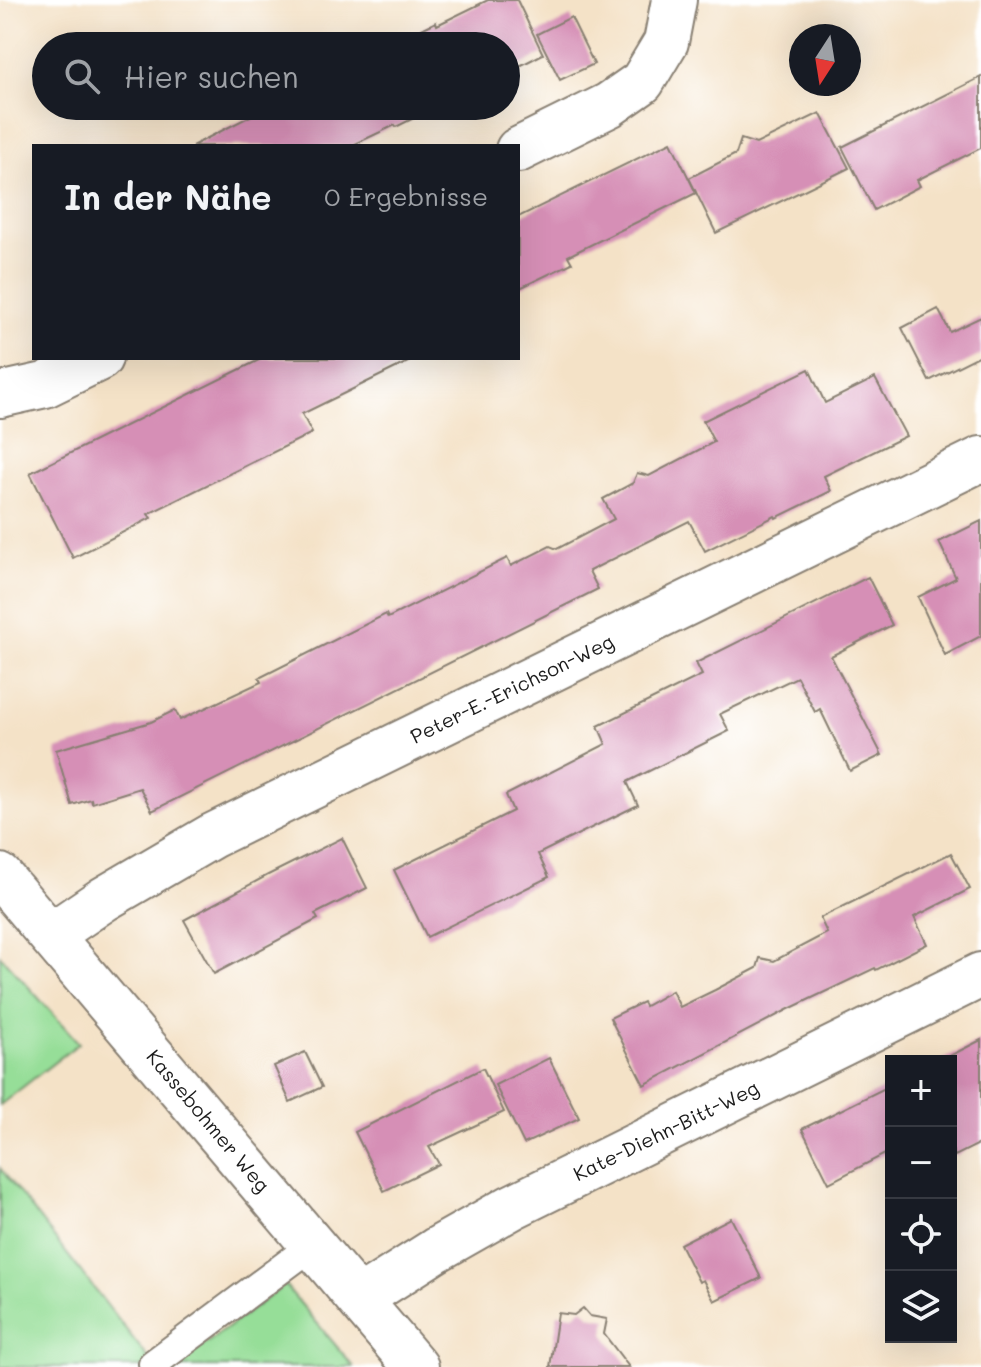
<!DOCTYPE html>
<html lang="de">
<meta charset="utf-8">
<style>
body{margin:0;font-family:Mali,sans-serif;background:#20242c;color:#f1f3f6}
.controls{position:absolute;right:24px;bottom:24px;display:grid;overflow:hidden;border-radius:0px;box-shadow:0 8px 32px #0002}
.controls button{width:72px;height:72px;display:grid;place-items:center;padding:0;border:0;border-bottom:2px solid #363941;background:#171b24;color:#f1f3f6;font:40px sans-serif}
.compass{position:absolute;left:789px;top:24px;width:72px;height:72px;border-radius:50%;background:#171b24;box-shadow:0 8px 32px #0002;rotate:192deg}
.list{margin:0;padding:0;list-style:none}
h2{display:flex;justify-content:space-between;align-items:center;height:104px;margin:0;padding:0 32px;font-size:34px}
h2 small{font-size:26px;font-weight:400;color:#9ea1a6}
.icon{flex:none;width:44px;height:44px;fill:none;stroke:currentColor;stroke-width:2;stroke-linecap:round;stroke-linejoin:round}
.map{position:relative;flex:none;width:981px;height:1367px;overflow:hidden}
.search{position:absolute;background:#171b24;box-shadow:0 8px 32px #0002;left:32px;top:32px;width:488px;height:88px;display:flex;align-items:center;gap:20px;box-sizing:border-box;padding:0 28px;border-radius:44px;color:#9ea1a6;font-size:30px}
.panel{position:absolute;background:#171b24;box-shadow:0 8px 32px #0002;left:32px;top:144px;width:488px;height:216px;border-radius:0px}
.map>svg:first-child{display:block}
</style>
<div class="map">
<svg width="981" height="1367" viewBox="0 0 981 1367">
<rect width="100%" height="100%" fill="#fff"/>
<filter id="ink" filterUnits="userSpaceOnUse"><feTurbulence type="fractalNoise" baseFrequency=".0125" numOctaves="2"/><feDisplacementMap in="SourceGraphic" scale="16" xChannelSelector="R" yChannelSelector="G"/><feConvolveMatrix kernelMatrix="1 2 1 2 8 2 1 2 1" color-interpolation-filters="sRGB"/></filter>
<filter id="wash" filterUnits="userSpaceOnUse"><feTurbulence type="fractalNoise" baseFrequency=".006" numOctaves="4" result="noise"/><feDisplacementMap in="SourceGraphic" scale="32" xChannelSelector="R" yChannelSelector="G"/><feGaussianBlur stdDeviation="1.8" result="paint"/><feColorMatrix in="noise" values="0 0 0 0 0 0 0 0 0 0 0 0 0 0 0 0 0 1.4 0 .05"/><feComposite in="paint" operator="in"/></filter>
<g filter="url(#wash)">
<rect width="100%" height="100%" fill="#f4e2c7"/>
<g fill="#96de98" stroke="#597d5a" stroke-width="2">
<polygon points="0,955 79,1043 0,1105"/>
<polygon points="0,1168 153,1364 155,1367 0,1367"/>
<polygon points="285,1285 354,1367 174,1367"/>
</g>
<g id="blocks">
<g fill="#d68fb6">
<polygon points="488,0 517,0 543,54 506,73 506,46 387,46 436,22 437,25"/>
<polygon points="571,17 594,64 560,80 537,34"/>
<polygon points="981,77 981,148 917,180 920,186 874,210 842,147"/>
<polygon points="270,106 438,106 396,127 395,125 351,146 192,146"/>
<polygon points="820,113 849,168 716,233 689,178 736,154 741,139 756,144"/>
<polygon points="671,142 696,193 568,256 572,263 518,289 518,217"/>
<polygon points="938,309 950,332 981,317 981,355 929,381 902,328"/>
<polygon points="263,358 416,358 302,414 312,433 148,514 151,518 73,558 30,473"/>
<polygon points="809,369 825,403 875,378 906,436 824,476 831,491 776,518 775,516 705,551 689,521 589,571 598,589 152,811 140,788 92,803 91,799 72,805 56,750 151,722 175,710 180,720 261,682 259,678 386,614 388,618 507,558 511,566 550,546 557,549 614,519 603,499 633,483 637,473 649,476 714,442 703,421"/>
<polygon points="981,521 981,636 945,655 918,597 956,578 939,542"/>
<polygon points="868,577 892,625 831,656 882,755 850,771 820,709 815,712 797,677 720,714 729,731 627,782 638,805 538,854 549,877 427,937 394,870 513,811 506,795 606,744 598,726 702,675 696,663"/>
<polygon points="342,838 367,888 315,914 318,919 214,974 184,920 268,875"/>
<polygon points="951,853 970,889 914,917 927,944 876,970 875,968 789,1009 644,1085 610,1018 643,1002 645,1006 672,991 680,1007 715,990 757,968 760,958 774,961 827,933 820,918"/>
<polygon points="981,1040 981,1143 955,1156 951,1148 951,1061 940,1061"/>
<polygon points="305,1052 322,1087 290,1102 274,1066"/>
<polygon points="549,1058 579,1118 524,1144 495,1085"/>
<polygon points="483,1068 504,1112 429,1147 439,1164 384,1191 355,1132"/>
<polygon points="891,1085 891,1151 829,1183 802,1129"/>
<polygon points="731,1218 761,1278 714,1301 703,1280 699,1282 680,1244"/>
<polygon points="583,1308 590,1316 607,1319 604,1334 629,1367 550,1367 558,1313 574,1315"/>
</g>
</g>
</g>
<g filter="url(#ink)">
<use href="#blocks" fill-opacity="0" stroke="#887f72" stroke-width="2"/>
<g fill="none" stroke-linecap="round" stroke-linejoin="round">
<defs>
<polyline id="service" points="153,1364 313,1245"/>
<g id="minor">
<polyline points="518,150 609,105 642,82 666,42 674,0"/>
<polyline points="0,395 45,385 100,358"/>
<polyline points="0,876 416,1367"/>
<polyline points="51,935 104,899 212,836 981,459"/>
<polyline points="359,1299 436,1250 512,1207 981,975"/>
</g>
</defs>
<use href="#service" stroke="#887f72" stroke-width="32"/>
<use href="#minor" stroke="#887f72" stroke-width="48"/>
<use href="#service" stroke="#fff" stroke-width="28"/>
<use href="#minor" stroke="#fff" stroke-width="44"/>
</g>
</g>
<g text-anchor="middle" stroke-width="6" stroke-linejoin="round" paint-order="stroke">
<g font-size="20" fill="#1c1c1c" stroke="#fff">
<text transform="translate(512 689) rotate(-26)" y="7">Peter-E.-Erichson-Weg</text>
<text transform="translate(208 1121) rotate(50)" y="7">Kassebohmer Weg</text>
<text transform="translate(666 1131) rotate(-26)" y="7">Kate-Diehn-Bitt-Weg</text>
</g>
</g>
</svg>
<div class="controls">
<button>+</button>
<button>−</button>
<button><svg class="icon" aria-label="locate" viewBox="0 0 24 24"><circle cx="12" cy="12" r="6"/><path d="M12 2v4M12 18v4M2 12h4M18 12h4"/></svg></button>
<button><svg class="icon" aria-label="layers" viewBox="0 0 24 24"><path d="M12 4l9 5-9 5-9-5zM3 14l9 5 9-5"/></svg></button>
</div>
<svg class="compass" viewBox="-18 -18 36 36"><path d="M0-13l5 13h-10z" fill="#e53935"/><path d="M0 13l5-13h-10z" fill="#9ea1a6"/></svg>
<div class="search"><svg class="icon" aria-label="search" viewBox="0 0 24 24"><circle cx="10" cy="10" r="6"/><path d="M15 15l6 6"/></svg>Hier suchen</div>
<section class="panel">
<h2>In der Nähe<small>0 Ergebnisse</small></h2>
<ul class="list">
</ul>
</section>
</div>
